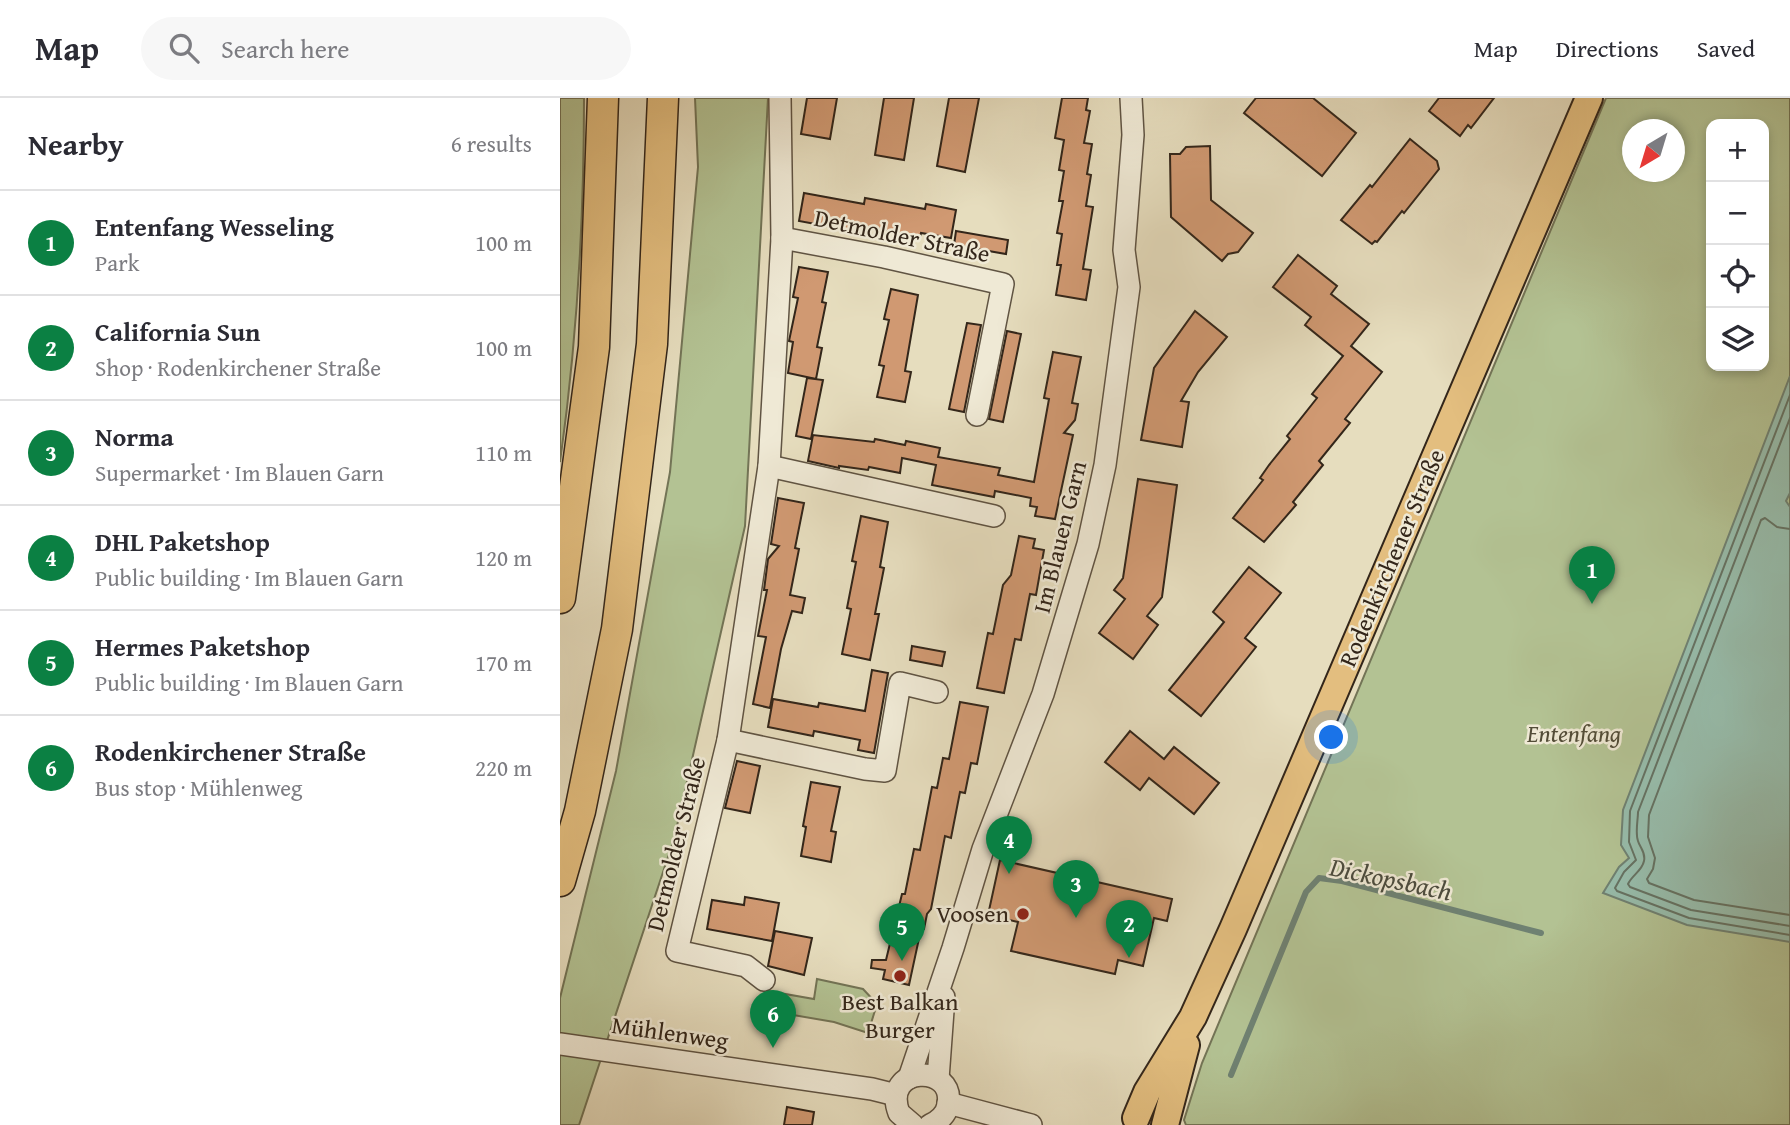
<!DOCTYPE html>
<meta charset="utf-8">
<style>
body{margin:0;font-family:"Gentium Book Plus",serif;background:#f7f7f7;color:#2b2b33}
.controls{position:absolute;right:21px;top:21px;display:grid;overflow:hidden;border-radius:14px;box-shadow:0 4px 10px #0003}
.controls button{width:63px;height:63px;display:grid;place-items:center;padding:0;border:0;border-bottom:2px solid #e1e1e2;background:#fff;color:#2b2b33;font:35px sans-serif}
.compass{position:absolute;left:1062px;top:21px;width:63px;height:63px;border-radius:50%;background:#fff;box-shadow:0 4px 10px #0003;rotate:218deg}
.you{position:absolute;left:772px;top:640px;width:24px;height:24px;margin:-18px;border:5px solid #fff;border-radius:50%;background:#1a73e8;box-shadow:0 0 0 10px #1a73e833}
.badge{display:grid;place-items:center;width:46px;height:46px;border-radius:50%;background:#0b8043;color:#fff;font-size:23px;font-weight:700}
.pin{position:absolute;translate:-50% -58px;filter:drop-shadow(0 2px 4px #0008)}
.pin::after{content:'';position:absolute;top:37px;width:24px;height:21px;background:inherit;clip-path:polygon(0 0,100% 0,50% 100%)}
.list{margin:0;padding:0;list-style:none}
h2{display:flex;justify-content:space-between;align-items:center;height:91px;margin:0;padding:0 28px;font-size:30px}
h2 small{font-size:23px;font-weight:400;color:#7c7c81}
.list li{display:grid;grid-template-columns:46px 1fr auto;gap:21px;align-items:center;box-sizing:border-box;height:105px;padding:0 28px;border-top:2px solid #e1e1e2}
.list b{display:block;font-size:26px;white-space:nowrap}
.list p{margin:0;font-size:23px;white-space:nowrap;color:#7c7c81}
.list em{font-size:23px;font-style:normal;color:#7c7c81}
.icon{flex:none;width:38px;height:38px;fill:none;stroke:currentColor;stroke-width:2;stroke-linecap:round;stroke-linejoin:round}
.map{position:relative;flex:none;width:1230px;height:1027px;overflow:hidden}
header{display:flex;align-items:center;gap:42px;box-sizing:border-box;height:98px;padding:0 35px;background:#fff;border-bottom:2px solid #e1e1e2}
header strong{font-size:33px}
nav{display:flex;gap:38px;margin-inline-start:auto;font-size:24px}
.search{width:490px;height:63px;background:#f7f7f7;display:flex;align-items:center;gap:18px;box-sizing:border-box;padding:0 24px;border-radius:38px;color:#7c7c81;font-size:26px}
main{display:flex}
aside{flex:1;background:#fff}
.map>svg:first-child{display:block}
</style>
<header>
<strong>Map</strong>
<div class="search"><svg class="icon" aria-label="search" viewBox="0 0 24 24"><circle cx="10" cy="10" r="6"/><path d="M15 15l6 6"/></svg>Search here</div>
<nav><a>Map</a><a>Directions</a><a>Saved</a></nav>
</header>
<main>
<aside>
<h2>Nearby<small>6 results</small></h2>
<ul class="list">
<li><span class="badge">1</span><div><b>Entenfang Wesseling</b><p>Park</p></div><em>100 m</em></li>
<li><span class="badge">2</span><div><b>California Sun</b><p>Shop · Rodenkirchener Straße</p></div><em>100 m</em></li>
<li><span class="badge">3</span><div><b>Norma</b><p>Supermarket · Im Blauen Garn</p></div><em>110 m</em></li>
<li><span class="badge">4</span><div><b>DHL Paketshop</b><p>Public building · Im Blauen Garn</p></div><em>120 m</em></li>
<li><span class="badge">5</span><div><b>Hermes Paketshop</b><p>Public building · Im Blauen Garn</p></div><em>170 m</em></li>
<li><span class="badge">6</span><div><b>Rodenkirchener Straße</b><p>Bus stop · Mühlenweg</p></div><em>220 m</em></li>
</ul>
</aside>
<div class="map">
<svg width="1230" height="1027" viewBox="0 0 1230 1027">
<rect width="100%" height="100%" fill="#e6ddbe"/>
<filter id="stains"><feTurbulence type="fractalNoise" baseFrequency=".00286" numOctaves="4"/><feColorMatrix values="0 0 0 0 .2 0 0 0 0 .09 0 0 0 0 .02 0 0 0 .5 -.17"/></filter>
<radialGradient id="worn" r=".72"><stop offset=".6" stop-color="#630" stop-opacity="0"/><stop offset="1" stop-color="#630" stop-opacity=".3"/></radialGradient>
<g fill="#b3c293" stroke="#737456" stroke-width="2" fill-rule="evenodd">
<path d="M0 0H24C24 121 17 244 0 364Z"/>
<polygon points="135,0 208,0 185,428 114,741 19,1027 0,1027 0,900 56,673 110,374 138,69"/>
<path d="M1046 0H1230V1027H626L624 1022 642 965ZM1151 26H1204V268H1151ZM1072 32H1114V74H1072Z"/>
<polygon points="257,881 303,891 317,906 308,935 274,924 204,912 208,893 254,901"/>
</g>
<polygon fill="#97bdac" stroke="#6f8172" stroke-width="2" points="1230,278 1230,395 1226,403 1230,409 1230,844 1127,827 1043,795 1059,769 1069,760 1061,747 1063,712"/>
<g fill="none" stroke-linecap="round" stroke-linejoin="round">
<g stroke="#657263" stroke-width="2">
<polyline points="1230,297 1070,713 1069,744 1076,762 1064,774 1055,790 1057,793 1129,820 1230,837"/>
<path d="M1230 320 1078 714C1078 722 1075 735 1078 743 1080 750 1086 754 1084 763 1082 773 1072 777 1068 786L1070 789 1131 812 1230 828"/>
<polyline points="1230,431 1217,429 1205,420 1201,422 1089,717 1088,739 1095,760 1093,771 1087,781 1089,785 1134,802 1230,817"/>
</g>
<polyline stroke="#6f8172" stroke-width="6" points="671,977 746,794 759,780 782,783 981,835"/>
</g>
<g fill="#d09972" stroke="#33261a" stroke-width="2">
<polygon points="247,0 277,0 270,41 241,36"/>
<polygon points="324,0 354,0 344,62 315,57"/>
<polygon points="389,0 419,0 405,74 377,68"/>
<polygon points="502,0 528,0 526,12 530,13 524,45 532,46 527,76 531,77 526,108 533,109 523,171 531,172 526,202 496,197 501,167 497,167 502,136 497,135 503,103 499,103 504,73 499,72 504,42 495,40"/>
<polygon points="696,0 753,0 796,35 762,78 684,15"/>
<polygon points="879,0 934,0 911,30 908,27 900,38 869,13"/>
<polygon points="850,41 877,63 879,71 844,115 842,113 817,144 815,143 812,146 781,122 810,87 812,89"/>
<polygon points="650,48 651,102 693,135 678,154 668,156 662,163 611,119 610,56 620,56 626,49"/>
<polygon points="244,95 304,106 305,100 365,111 366,106 396,112 391,140 361,135 360,139 300,128 299,134 239,123"/>
<polygon points="396,133 448,142 446,156 394,147"/>
<polygon points="738,157 777,188 771,196 809,226 791,248 822,274 785,321 790,325 759,363 763,367 733,404 736,407 704,444 673,420 703,382 700,380 709,367 730,341 727,338 757,300 752,296 783,258 745,227 751,219 713,189"/>
<polygon points="239,169 268,174 262,204 266,205 257,249 262,250 256,281 228,275 233,244 229,243 238,200 233,199"/>
<polygon points="331,191 358,197 345,273 351,274 345,304 317,299 324,268 319,267 329,222 324,221"/>
<polygon points="635,213 667,239 638,274 621,303 629,304 622,349 581,342 594,270"/>
<polygon points="407,225 421,227 404,314 389,311"/>
<polygon points="447,233 461,236 443,324 429,321"/>
<polygon points="493,254 521,259 512,305 518,306 515,322 504,335 513,337 495,421 475,418 477,409 470,408 471,400 435,393 434,399 372,387 376,367 342,360 340,375 309,369 308,372 279,368 279,370 248,363 253,337 314,344 315,341 345,347 346,343 380,350 378,359 440,370 438,377 474,384 489,301 484,300"/>
<polygon points="247,280 263,282 251,341 236,338"/>
<polygon points="578,381 617,387 602,499 587,518 598,527 573,561 539,535 565,501 554,492 563,480"/>
<polygon points="218,400 244,405 235,450 239,451 230,497 245,500 242,515 232,513 221,551 210,610 193,606 206,539 198,538 207,492 204,492 208,461 219,448 211,446"/>
<polygon points="301,418 328,424 320,469 324,470 315,516 319,516 310,562 282,556 291,511 287,510 296,464 292,463"/>
<polygon points="459,438 475,441 473,450 484,452 476,497 470,496 461,542 455,541 444,595 417,590 428,535 433,536 443,487 451,477"/>
<polygon points="689,469 721,495 685,540 696,549 641,618 609,592 664,524 653,514"/>
<polygon points="352,548 385,554 382,568 350,562"/>
<polygon points="312,572 328,575 314,655 298,652 300,642 254,633 253,638 208,629 213,601 258,609 259,605 305,613"/>
<polygon points="400,604 428,609 417,666 411,665 405,695 400,694 391,740 385,738 371,811 367,816 364,831 361,831 349,887 323,881 325,872 311,870 312,862 326,862 342,796 345,796 354,751 360,752 372,689 377,690 383,660 389,661"/>
<polygon points="570,633 604,661 614,649 659,685 634,716 589,680 580,692 545,664"/>
<polygon points="177,663 200,668 190,715 165,710"/>
<polygon points="251,684 280,689 271,733 276,734 271,764 241,758 246,729 243,728"/>
<polygon points="440,762 612,801 607,823 594,820 583,868 558,862 555,876 451,853 458,824 428,817"/>
<polygon points="185,799 219,805 212,843 147,831 152,802 184,807"/>
<polygon points="215,833 252,840 244,877 208,868"/>
<polygon points="227,1009 254,1014 252,1027 224,1027"/>
</g>
<g fill="none" stroke-linecap="round" stroke-linejoin="round">
<defs>
<g id="minor">
<polyline points="222,140 324,159 443,186 417,317"/>
<polyline points="209,368 434,418"/>
<polyline points="168,642 305,671 325,673 340,585 377,594"/>
<polyline points="204,882 186,868 117,853 168,642 209,368 222,140 220,0"/>
<polyline points="0,946 312,991 336,997"/>
<polyline points="349,980 393,850 423,751 483,596 528,446 545,367 569,189 564,152 573,37 571,0"/>
<polyline points="378,981 384,899"/>
<polyline points="388,1005 471,1027"/>
<path d="M353 1027 339 1015C321 967 396 965 388 1007 386 1017 379 1023 370 1027"/>
</g>
<g id="major">
<polyline points="576,1020 587,994 633,919 673,831 1029,0"/>
<polyline points="605,1027 626,947"/>
</g>
<g id="highway">
<polyline points="0,500 34,249 43,0"/>
<polyline points="0,783 20,713 57,531 92,246 103,0"/>
</g>
</defs>
<use href="#minor" stroke="#605443" stroke-width="24"/>
<use href="#major" stroke="#33261a" stroke-width="30"/>
<use href="#highway" stroke="#33261a" stroke-width="33"/>
<use href="#minor" stroke="#efe9d5" stroke-width="21"/>
<use href="#major" stroke="#e3be7f" stroke-width="26"/>
<use href="#highway" stroke="#e3be7f" stroke-width="30"/>
</g>
<g fill="#8f2418" stroke="#efe9d5" stroke-width="2.5">
<circle cx="463" cy="816" r="7"/>
<circle cx="340" cy="878" r="7"/>
</g>
<g text-anchor="middle" stroke-width="5" stroke-linejoin="round" paint-order="stroke">
<g font-size="24" fill="#33261a" stroke="#efe9d5">
<text transform="translate(342 138) rotate(12)" y="8">Detmolder Straße</text>
<text transform="translate(500 439) rotate(-76)" y="8">Im Blauen Garn</text>
<text transform="translate(832 460) rotate(-67)" y="8">Rodenkirchener Straße</text>
<text transform="translate(116 746) rotate(-76)" y="8">Detmolder Straße</text>
<text transform="translate(110 935) rotate(8)" y="8">Mühlenweg</text>
</g>
<g font-size="24" font-style="italic" fill="#534d38" stroke="#efe9d5">
<text x="1014" y="644">Entenfang</text>
</g>
<g font-size="24" fill="#33261a" stroke="#efe9d5" text-anchor="end">
<text x="449" y="824">Voosen</text>
<text x="340" y="912" text-anchor="middle">Best Balkan<tspan x="340" dy="28">Burger</tspan></text>
</g>
<g font-size="26" font-style="italic" fill="#4c4c3e" stroke="#efe9d5">
<text transform="translate(831 781) rotate(12)" y="9">Dickopsbach</text>
</g>
</g>
<rect width="100%" height="100%" filter="url(#stains)"/>
<rect width="100%" height="100%" fill="url(#worn)"/>
</svg>
<div class="controls">
<button>+</button>
<button>−</button>
<button><svg class="icon" aria-label="locate" viewBox="0 0 24 24"><circle cx="12" cy="12" r="6"/><path d="M12 2v4M12 18v4M2 12h4M18 12h4"/></svg></button>
<button><svg class="icon" aria-label="layers" viewBox="0 0 24 24"><path d="M12 4l9 5-9 5-9-5zM3 14l9 5 9-5"/></svg></button>
</div>
<svg class="compass" viewBox="-18 -18 36 36"><path d="M0-13l5 13h-10z" fill="#e53935"/><path d="M0 13l5-13h-10z" fill="#7c7c81"/></svg>
<div class="you"></div>
<div class="pin badge" style="left:1032px;top:506px">1</div>
<div class="pin badge" style="left:569px;top:860px">2</div>
<div class="pin badge" style="left:516px;top:820px">3</div>
<div class="pin badge" style="left:449px;top:776px">4</div>
<div class="pin badge" style="left:342px;top:863px">5</div>
<div class="pin badge" style="left:213px;top:950px">6</div>
</div>
</main>
